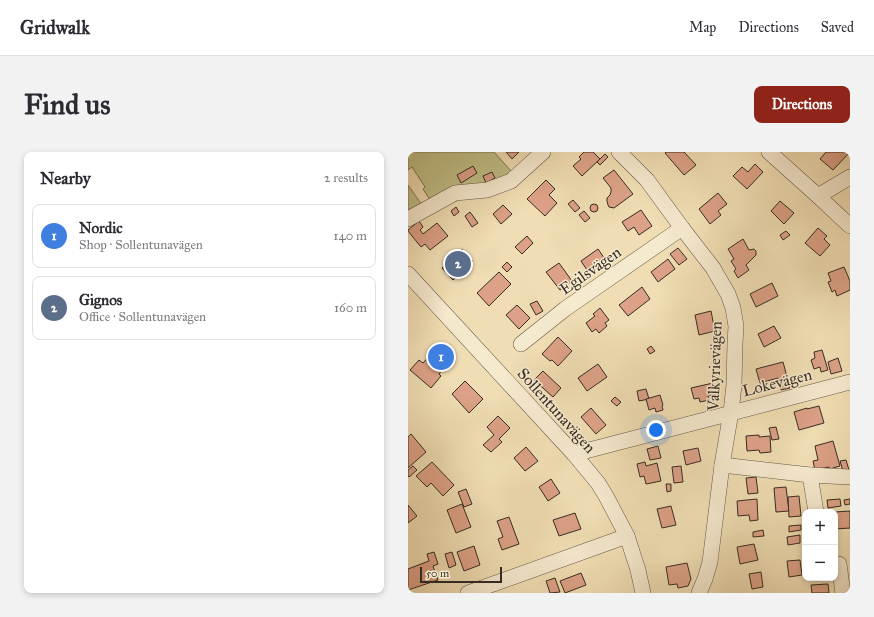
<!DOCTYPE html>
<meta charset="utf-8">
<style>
body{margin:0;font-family:"IM FELL Great Primer",serif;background:#f2f2f3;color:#2b2b33}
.controls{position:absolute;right:12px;bottom:12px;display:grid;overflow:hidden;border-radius:8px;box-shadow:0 2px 6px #0003}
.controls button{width:36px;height:36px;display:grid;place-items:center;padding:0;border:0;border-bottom:1px solid #e1e1e2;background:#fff;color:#2b2b33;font:20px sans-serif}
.scale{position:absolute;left:12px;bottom:10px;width:82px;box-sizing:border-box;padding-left:4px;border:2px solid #362c23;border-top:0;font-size:11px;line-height:14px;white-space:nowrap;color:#362c23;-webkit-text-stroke:3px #f5e9ce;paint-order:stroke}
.you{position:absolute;left:248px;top:278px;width:14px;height:14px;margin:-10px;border:3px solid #fff;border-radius:50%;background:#1a73e8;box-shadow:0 0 0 6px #1a73e833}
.badge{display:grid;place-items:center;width:26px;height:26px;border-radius:50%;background:#8f2418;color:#fff;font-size:13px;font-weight:700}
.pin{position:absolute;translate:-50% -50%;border:2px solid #fff;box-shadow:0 1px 4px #0006}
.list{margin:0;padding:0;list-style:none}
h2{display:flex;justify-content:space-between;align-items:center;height:52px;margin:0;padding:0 16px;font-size:17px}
h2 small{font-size:13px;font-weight:400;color:#7c7c81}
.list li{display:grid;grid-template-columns:26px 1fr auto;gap:12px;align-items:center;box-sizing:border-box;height:64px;margin:0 8px 8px;padding:0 8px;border:1px solid #e1e1e2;border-radius:8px}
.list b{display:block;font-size:15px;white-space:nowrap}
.list p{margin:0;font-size:13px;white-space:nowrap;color:#7c7c81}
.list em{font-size:13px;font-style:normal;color:#7c7c81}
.map{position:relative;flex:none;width:442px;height:441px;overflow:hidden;border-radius:8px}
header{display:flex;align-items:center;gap:24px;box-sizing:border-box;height:56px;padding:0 20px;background:#fff;border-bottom:1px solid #e1e1e2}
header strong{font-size:19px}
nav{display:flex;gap:22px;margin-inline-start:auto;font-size:14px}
.intro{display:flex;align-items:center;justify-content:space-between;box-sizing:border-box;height:96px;padding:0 24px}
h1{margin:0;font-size:28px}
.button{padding:10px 18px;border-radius:8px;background:#8f2418;color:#fff;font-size:14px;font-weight:700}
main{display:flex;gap:24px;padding:0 24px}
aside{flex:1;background:#fff;border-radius:8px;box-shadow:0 2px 6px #0003}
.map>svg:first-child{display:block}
</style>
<header>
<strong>Gridwalk</strong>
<nav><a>Map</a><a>Directions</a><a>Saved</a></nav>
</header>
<div class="intro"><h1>Find us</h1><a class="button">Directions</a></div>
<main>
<aside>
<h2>Nearby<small>2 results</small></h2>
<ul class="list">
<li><span class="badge" style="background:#3f7fe0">1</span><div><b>Nordic</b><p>Shop · Sollentunavägen</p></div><em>140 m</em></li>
<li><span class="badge" style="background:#5c6f8a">2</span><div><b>Gignos</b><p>Office · Sollentunavägen</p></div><em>160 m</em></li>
</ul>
</aside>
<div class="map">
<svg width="442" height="441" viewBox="0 0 442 441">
<rect width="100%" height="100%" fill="#f0ddb3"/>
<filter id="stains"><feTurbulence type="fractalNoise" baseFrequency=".005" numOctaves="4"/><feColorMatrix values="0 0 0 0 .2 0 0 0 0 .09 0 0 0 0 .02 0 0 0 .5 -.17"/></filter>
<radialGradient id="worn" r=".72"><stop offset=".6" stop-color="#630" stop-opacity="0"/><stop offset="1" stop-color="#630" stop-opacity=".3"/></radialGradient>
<g fill="#c1bf87" stroke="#7c7655">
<polygon points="0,0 86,0 104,20 90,29 22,48 15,37 17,35 4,15 0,18"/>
<polygon points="0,33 14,53 0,61"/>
</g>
<g fill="#dca186" stroke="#362c23">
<polygon points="98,0 111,0 104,7"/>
<polygon points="176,0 185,0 192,7 174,24 165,14 173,7 171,5"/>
<polygon points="258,0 276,0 288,13 276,23 257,1"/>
<polygon points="418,0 442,0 425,18 412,7"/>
<polygon points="197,2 200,5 192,13 189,10"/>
<polygon points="347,12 355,20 339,37 325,24 334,15 340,20"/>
<polygon points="65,14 69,21 53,31 49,23"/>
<polygon points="206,18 225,42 206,56 201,55 200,53 199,49 199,46 202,43 203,40 203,36 195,26"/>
<polygon points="84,20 87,26 78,31 75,24"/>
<polygon points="138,28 147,37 141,43 149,51 137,64 119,47"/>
<polygon points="310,41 319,52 310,59 313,63 302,72 291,57"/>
<polygon points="165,48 172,56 167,60 160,52"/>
<polygon points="372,49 386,61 376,72 363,59"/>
<circle cx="186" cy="56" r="4"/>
<polygon points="95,53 104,62 93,72 85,62"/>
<polygon points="48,55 51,60 46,64 43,59"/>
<polygon points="233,58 244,74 231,83 226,75 220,79 214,70"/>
<polygon points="176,59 182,66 177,70 171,63"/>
<polygon points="62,60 70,71 64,75 57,64"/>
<polygon points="11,69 15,75 12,78 15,82 29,71 40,84 22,98 17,92 13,95 0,79 0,78"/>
<polygon points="410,76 419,84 416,87 422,93 412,104 397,91"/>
<polygon points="378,79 382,83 375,88 372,83"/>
<polygon points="119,84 125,91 114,102 107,95"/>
<polygon points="335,87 341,98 346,97 348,99 348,103 338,113 341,118 330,126 326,119 328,117 323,109 326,107 320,97"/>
<polygon points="270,96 279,107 271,113 262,102"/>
<polygon points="54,97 65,109 45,128 34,116"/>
<polygon points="190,97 199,110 193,115 190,111 179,118 173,109"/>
<polygon points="260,107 267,117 250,130 243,120"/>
<polygon points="99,110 104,115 99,120 94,115"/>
<polygon points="151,111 164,129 152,138 138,120"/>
<polygon points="436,115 442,129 442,138 429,144 427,138 424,140 420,130 423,129 420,121"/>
<polygon points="91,120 103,132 81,154 69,141"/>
<polygon points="364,131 370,144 348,155 342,142"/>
<polygon points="234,135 242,147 220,164 211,153"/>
<polygon points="129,149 135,159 128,163 122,152"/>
<polygon points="109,153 122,166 111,177 98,163"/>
<polygon points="192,156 201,168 197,171 199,174 191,181 188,177 184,180 178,171 187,164 185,162"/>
<polygon points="303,159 307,179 291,183 287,163"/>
<polygon points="366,174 373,186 356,195 350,182"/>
<polygon points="150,185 164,199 150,214 144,208 142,209 134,202"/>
<polygon points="243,194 247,199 242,202 239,197"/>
<polygon points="27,198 41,210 31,222 33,224 23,236 2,218 11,208 15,211"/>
<polygon points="414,198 420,218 413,220 412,215 406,217 403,208 407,206 406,200"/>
<polygon points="430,206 434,219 423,222 420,210"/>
<polygon points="375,210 382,236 373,238 370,226 352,231 348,217"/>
<polygon points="190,212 199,225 179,239 170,226"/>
<polygon points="135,219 153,236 145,245 126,228"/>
<polygon points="57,229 75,247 61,261 44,242"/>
<polygon points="305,231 308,242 300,244 301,248 292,250 291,246 286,247 283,236"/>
<polygon points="238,237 241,247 231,249 229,239"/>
<polygon points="252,243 255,253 254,254 255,258 248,260 247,256 241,258 238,247"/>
<polygon points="207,245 213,250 209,254 203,249"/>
<polygon points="411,254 416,271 391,278 386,260 399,256 399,257"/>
<polygon points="183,256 198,273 188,282 173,265"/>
<polygon points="90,264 102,276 91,287 94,290 83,300 75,293 86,283 79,275"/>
<polygon points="368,275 371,287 364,288 361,276"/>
<polygon points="3,282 18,300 0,316 0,285"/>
<polygon points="351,283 351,285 362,284 363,300 352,301 351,298 339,299 338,284"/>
<polygon points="425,289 432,314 422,317 421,315 407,318 405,309 410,308 407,294"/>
<polygon points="250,294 253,306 242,308 239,297"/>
<polygon points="118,295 130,309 117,319 106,306"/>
<polygon points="290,296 293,309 278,313 275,299"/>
<polygon points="438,308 441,318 435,319 432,309"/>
<polygon points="24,310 46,333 35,344 23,331 19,335 8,324"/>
<polygon points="237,310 238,314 249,311 253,329 238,332 236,324 232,325 229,312"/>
<polygon points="5,314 9,318 1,325 0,324 0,318"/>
<polygon points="273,314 275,330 266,331 264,315"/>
<polygon points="348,325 350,341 340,342 338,326"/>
<polygon points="143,327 152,341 140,349 131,335"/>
<polygon points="258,332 263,332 263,339 259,340"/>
<polygon points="378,335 381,359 368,360 366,336"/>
<polygon points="58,337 64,352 56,355 50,340"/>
<polygon points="391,344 393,364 381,365 380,345"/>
<polygon points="349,347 350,368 342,369 341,363 330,364 329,349"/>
<polygon points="432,347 433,354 420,356 419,348"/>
<polygon points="442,347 442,352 437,353 436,348"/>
<polygon points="54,352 63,375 48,381 39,358"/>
<polygon points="0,353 9,364 0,371"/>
<polygon points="263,354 268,373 254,376 249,357"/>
<polygon points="442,359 442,376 427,377 427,360"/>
<polygon points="167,361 173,377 151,384 145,368"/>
<polygon points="101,365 111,392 94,398 90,387 95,385 89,369"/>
<polygon points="393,373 393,378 381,380 381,374"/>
<polygon points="355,378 356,384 345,385 345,380"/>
<polygon points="392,383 392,391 380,393 379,385"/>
<polygon points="346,392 350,408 332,412 329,395"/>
<polygon points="66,394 72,413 56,419 49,400"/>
<polygon points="26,400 30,412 25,414 30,428 0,438 0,417 21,409 19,402"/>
<polygon points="44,400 48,413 41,416 37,402"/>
<polygon points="392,408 394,423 381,425 379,409"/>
<polygon points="279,411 283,427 280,434 270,436 269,432 261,433 258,415"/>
<polygon points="353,420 355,435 344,437 341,422"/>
<polygon points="173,421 178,433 157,441 152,429"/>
<polygon points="147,426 152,440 142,441 138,429"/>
<polygon points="420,432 421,441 404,441 403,433"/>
</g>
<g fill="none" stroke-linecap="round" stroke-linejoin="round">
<defs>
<g id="minor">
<polyline points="211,0 239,28 274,76 305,116 320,142 325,156 328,174 327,192 326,233 323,260 314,313 302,410 297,427 291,441"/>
<polyline points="361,0 410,44 442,74"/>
<polyline points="410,44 442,25"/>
<polyline points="0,67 47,41 79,38 103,29 135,0"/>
<polyline points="0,122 166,302 190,331 198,344 219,384 230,418 235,441"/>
<polyline points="113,192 157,157 274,76"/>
<polyline points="166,302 442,230"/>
<polyline points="314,313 402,323 408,360"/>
<polyline points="402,323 442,325"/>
<polyline points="431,412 435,441"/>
<polyline points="60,441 219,384"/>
</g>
</defs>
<use href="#minor" stroke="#645847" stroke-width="16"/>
<use href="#minor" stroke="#f5e9ce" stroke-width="15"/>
</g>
<g text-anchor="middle" stroke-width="3" stroke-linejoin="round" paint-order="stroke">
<g font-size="16" fill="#362c23" stroke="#f5e9ce">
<text transform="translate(182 118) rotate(-35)" y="6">Egilsvägen</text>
<text transform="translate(306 214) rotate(-88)" y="6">Valkyrievägen</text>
<text transform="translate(369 230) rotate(-14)" y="6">Lokevägen</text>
<text transform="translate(149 258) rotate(48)" y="6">Sollentunavägen</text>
</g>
</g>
<rect width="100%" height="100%" filter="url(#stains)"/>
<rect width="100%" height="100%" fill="url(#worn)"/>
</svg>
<div class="controls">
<button>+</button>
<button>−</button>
</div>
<div class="scale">50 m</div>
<div class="you"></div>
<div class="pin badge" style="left:33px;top:205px;background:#3f7fe0">1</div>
<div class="pin badge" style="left:50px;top:112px;background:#5c6f8a">2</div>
</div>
</main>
